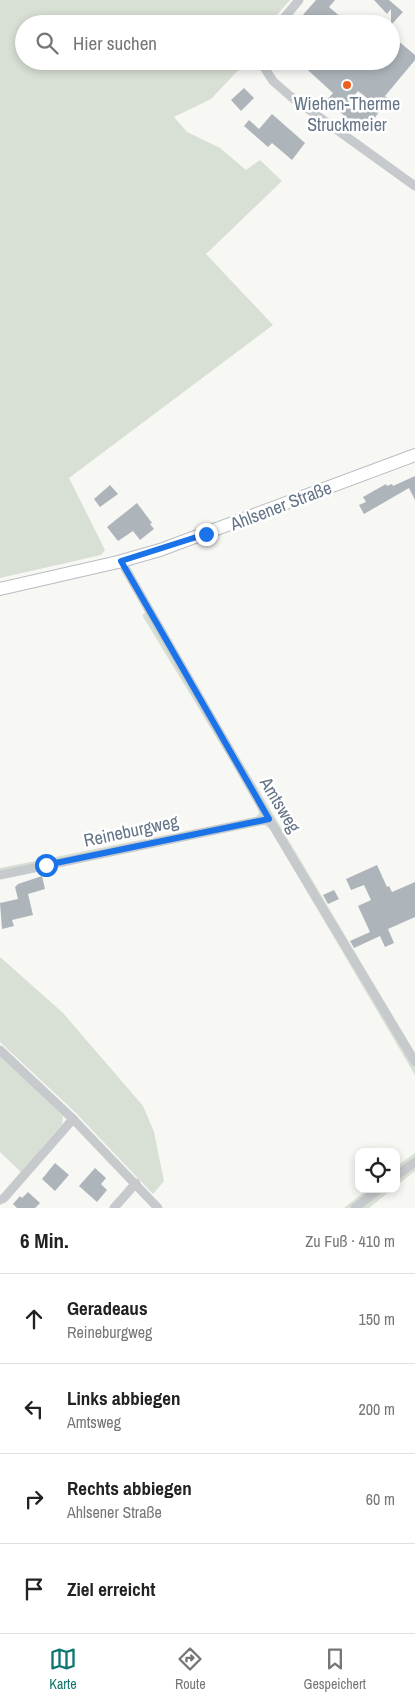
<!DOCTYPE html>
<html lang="de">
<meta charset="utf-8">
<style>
body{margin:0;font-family:"Archivo Narrow",sans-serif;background:#f6f6f6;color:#222}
.controls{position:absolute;right:15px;bottom:15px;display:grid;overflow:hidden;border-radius:10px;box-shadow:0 2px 8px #0003}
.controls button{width:45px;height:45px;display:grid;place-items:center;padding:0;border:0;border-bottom:1px solid #e0e0e0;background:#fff;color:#222;font:25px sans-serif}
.stop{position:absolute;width:15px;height:15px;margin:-11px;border:4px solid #1a73e8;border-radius:50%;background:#fff}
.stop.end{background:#1a73e8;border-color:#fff;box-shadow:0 1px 5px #0008}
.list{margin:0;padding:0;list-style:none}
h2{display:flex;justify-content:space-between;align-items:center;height:65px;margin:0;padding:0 20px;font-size:21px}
h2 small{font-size:16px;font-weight:400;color:#767676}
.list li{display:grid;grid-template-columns:32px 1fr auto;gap:15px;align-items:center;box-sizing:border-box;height:90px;padding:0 20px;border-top:1px solid #e0e0e0}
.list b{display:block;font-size:19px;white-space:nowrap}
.list p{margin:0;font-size:16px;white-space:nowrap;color:#767676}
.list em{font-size:16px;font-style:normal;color:#767676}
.icon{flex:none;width:28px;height:28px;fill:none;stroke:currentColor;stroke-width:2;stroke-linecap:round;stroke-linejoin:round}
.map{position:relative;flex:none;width:415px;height:1208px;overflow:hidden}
.search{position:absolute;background:#fff;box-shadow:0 2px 8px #0003;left:15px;right:15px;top:15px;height:55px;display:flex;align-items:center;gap:12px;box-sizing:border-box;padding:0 18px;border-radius:28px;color:#767676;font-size:19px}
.sheet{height:425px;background:#fff}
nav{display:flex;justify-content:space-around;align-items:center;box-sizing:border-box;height:70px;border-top:1px solid #e0e0e0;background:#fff;font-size:14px;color:#767676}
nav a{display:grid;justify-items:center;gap:2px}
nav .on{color:#0f766e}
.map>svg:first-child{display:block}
</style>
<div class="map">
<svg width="415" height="1208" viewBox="0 0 415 1208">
<rect width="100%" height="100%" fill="#f7f7f4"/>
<g fill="#d8dfd4">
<polygon points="0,0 290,0 269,24 24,24 24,61 247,61 211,99 174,117 187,132 220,148 246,170 260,160 282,181 206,254 273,325 69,478 105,550 101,555 0,578"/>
<polygon points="151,609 415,1053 415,1075 270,829 263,824 0,879 0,868 256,817 259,813 258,806 142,615"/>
<polygon points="0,957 63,1013 143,1106 154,1132 164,1181 153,1194 75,1112 0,1042"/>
<polygon points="0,1055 63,1116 62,1124 21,1172 0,1152"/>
<polygon points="415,1153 415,1171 396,1186 396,1167"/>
<polygon points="368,1189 392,1189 369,1208 344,1208"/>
</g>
<g fill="#adb5bb" fill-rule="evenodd">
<polygon points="316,0 335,0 329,7 342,18 337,24 311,24 302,16"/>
<polygon points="374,0 389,0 403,12 391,25 391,9 387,14"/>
<path d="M391 35 415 55V60L385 96 387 98 372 123 366 130 363 127 360 130 327 100 333 93 298 61H391ZM358 91 371 101 360 113 348 103Z"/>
<polygon points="244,88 254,98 241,111 231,100"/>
<polygon points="272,114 305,143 292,160 272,143 268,147 244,126 249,120 259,129"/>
<polygon points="415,476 415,500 409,488 364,514 359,505 366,502 363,497 386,484 387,486 392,484 393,486"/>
<polygon points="110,485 118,494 100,507 94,499"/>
<polygon points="137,503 152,523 150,524 154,529 140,540 133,531 118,541 107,527"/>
<polygon points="377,865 387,887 389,886 392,892 415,882 415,917 388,929 394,943 385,947 380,936 354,948 350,941 370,932 358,906 371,900 364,885 351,890 346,879"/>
<polygon points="42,876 45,889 28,894 33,915 12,920 14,926 2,929 0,903 18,899 15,887 18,884"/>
<polygon points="334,890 339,899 328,904 323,895"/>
<polygon points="55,1163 69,1175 55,1191 42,1179"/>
<polygon points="95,1168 106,1178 101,1184 107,1190 97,1202 79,1186"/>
<polygon points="28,1192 40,1203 35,1208 17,1208 13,1204 20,1196 22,1198"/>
</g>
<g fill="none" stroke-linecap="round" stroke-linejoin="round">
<defs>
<polyline id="secondary" points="0,589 118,562 160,550 415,455"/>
</defs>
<use href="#secondary" stroke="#b8bdc2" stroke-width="14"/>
<g stroke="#c6cacd" stroke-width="9">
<polyline points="279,24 299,0"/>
<polyline points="260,61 273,81 290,96 415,186"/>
<polyline points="121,561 269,819 415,1062"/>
<polyline points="0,875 269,819"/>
<polyline points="0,1050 73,1119 158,1208"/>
<polyline points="396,1176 415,1162"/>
<polyline points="0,1200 4,1198 73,1119"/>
<polyline points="114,1208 136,1183"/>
<polyline points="355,1208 379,1189"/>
</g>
<use href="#secondary" stroke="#fff" stroke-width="12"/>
</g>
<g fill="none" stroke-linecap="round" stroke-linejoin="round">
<polyline stroke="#1a73e8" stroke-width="6" points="46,865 269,819 121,561 206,534"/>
</g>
<circle fill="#ef5e1c" stroke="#fff" stroke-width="2" cx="347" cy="85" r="5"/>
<g text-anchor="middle" stroke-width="5" stroke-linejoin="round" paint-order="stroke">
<g font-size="18" fill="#647587" stroke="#fff">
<text x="347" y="110">Wiehen-Therme<tspan x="347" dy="21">Struckmeier</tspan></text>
</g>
<g font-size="18" fill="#647587" stroke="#fff">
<text transform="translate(281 506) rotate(-21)" y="6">Ahlsener Straße</text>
<text transform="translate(280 805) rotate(59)" y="6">Amtsweg</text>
<text transform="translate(131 831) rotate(-12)" y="6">Reineburgweg</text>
</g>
</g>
</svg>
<div class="controls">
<button><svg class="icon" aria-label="locate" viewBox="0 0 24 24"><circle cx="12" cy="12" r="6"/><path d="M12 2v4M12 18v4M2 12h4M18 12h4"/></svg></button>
</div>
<div class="stop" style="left:46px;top:865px"></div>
<div class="stop end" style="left:206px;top:534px"></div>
<div class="search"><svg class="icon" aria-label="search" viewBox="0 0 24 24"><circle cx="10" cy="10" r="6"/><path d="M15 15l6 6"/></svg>Hier suchen</div>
</div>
<section class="sheet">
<h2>6 Min.<small>Zu Fuß · 410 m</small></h2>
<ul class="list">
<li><svg class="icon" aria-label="ahead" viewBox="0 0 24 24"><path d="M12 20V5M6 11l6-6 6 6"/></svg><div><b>Geradeaus</b><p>Reineburgweg</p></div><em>150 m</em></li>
<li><svg class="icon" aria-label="left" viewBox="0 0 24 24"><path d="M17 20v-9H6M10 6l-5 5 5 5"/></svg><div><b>Links abbiegen</b><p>Amtsweg</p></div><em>200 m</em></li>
<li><svg class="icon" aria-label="right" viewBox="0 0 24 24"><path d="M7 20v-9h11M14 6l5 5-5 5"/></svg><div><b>Rechts abbiegen</b><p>Ahlsener Straße</p></div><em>60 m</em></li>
<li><svg class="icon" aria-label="arrive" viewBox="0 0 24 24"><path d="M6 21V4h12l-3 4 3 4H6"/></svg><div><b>Ziel erreicht</b></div></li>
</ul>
</section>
<nav>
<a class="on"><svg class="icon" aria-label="map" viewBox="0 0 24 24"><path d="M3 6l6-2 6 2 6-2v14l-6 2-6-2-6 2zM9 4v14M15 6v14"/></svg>Karte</a>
<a><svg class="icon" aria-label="directions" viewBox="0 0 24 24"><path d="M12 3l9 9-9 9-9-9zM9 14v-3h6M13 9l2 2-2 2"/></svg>Route</a>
<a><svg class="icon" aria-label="saved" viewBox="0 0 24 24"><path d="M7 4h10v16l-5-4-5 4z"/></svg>Gespeichert</a>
</nav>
